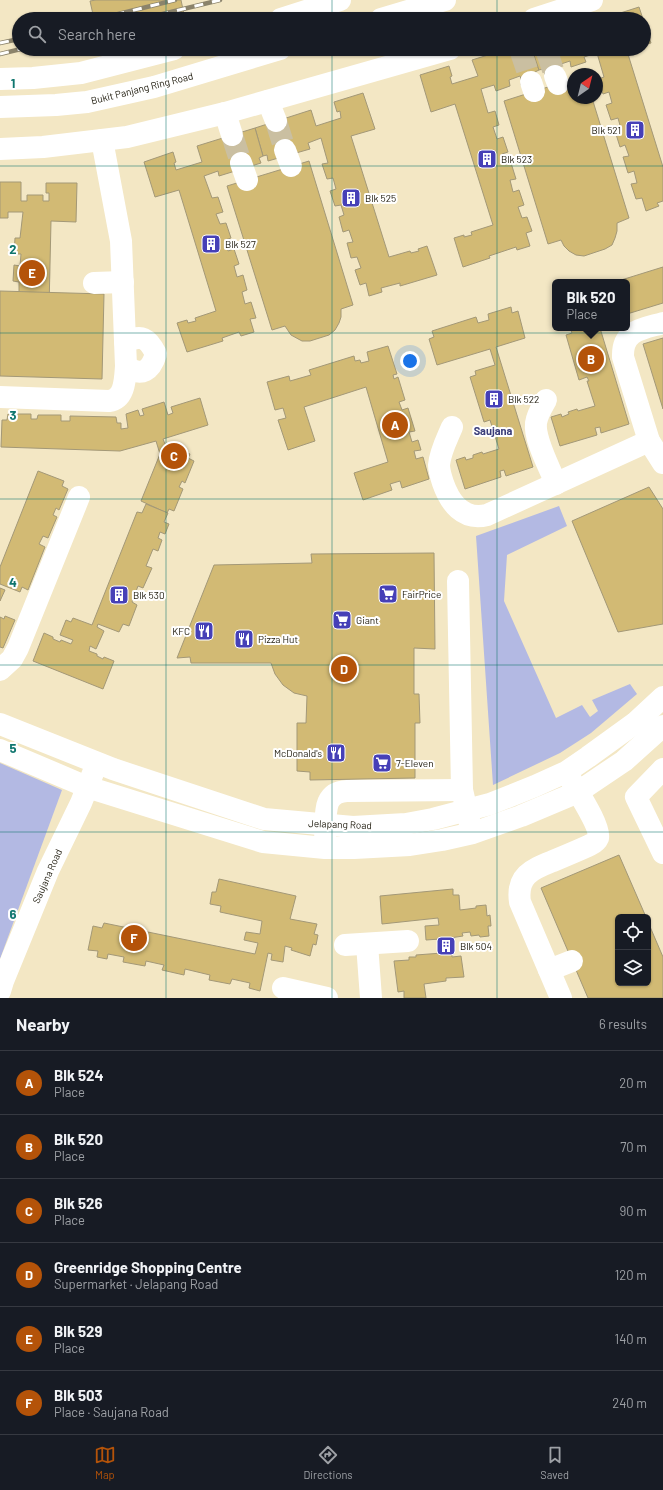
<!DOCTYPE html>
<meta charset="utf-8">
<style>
body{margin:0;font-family:Barlow,sans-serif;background:#20242c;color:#f1f3f6}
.controls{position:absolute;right:12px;bottom:12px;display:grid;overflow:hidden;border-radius:6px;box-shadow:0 1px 3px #0004}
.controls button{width:36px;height:36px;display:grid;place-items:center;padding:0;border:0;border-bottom:1px solid #363941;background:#171b24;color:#f1f3f6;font:20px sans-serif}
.compass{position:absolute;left:567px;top:68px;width:36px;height:36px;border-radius:50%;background:#171b24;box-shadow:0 1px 3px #0004;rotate:35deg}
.you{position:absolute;left:410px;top:361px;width:14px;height:14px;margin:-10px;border:3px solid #fff;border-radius:50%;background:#1a73e8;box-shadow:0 0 0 6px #1a73e833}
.badge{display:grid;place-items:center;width:26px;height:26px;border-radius:50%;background:#b45309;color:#fff;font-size:13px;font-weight:700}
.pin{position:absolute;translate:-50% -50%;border:2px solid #fff;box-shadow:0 1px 4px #0006}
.popup{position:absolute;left:552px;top:279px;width:78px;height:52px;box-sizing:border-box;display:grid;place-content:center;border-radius:6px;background:#171b24;filter:drop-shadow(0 1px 3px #0005);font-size:13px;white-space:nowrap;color:#9ea1a6}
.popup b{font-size:15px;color:#f1f3f6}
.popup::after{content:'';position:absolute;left:50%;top:100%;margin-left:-8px;border:8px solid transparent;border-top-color:#171b24}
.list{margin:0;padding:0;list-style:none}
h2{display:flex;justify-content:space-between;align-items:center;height:52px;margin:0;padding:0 16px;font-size:17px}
h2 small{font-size:13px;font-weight:400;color:#9ea1a6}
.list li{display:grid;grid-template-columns:26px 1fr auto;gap:12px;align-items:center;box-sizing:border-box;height:64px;padding:0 16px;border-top:1px solid #363941}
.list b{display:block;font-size:15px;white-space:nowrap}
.list p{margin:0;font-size:13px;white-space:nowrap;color:#9ea1a6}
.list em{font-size:13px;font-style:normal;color:#9ea1a6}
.icon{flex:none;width:22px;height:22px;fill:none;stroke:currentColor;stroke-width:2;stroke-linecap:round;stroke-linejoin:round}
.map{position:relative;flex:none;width:663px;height:998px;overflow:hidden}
.search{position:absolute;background:#171b24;box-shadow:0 1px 3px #0004;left:12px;right:12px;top:12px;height:44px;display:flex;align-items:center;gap:10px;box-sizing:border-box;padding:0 14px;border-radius:22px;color:#9ea1a6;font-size:15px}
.sheet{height:436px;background:#171b24}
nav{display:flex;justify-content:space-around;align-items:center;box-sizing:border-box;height:56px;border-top:1px solid #363941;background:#171b24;font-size:11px;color:#9ea1a6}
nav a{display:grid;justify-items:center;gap:2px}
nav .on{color:#b45309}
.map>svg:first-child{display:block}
</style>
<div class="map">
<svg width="663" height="998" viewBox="0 0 663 998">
<rect width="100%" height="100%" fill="#f3e7c4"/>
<g fill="#b3b9e3">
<polygon points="559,506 567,526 507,555 504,601 556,718 582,705 590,717 598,711 592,700 630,684 637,694 591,733 560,753 493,785 476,536"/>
<polygon points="0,763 62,790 0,959"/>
</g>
<g fill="#d2ba74" stroke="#a39877">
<polygon points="96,0 181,0 185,19 94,19 90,1"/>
<polygon points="639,7 643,19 612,19 611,16"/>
<polygon points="644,22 651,43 644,45"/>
<polygon points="507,49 532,49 539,70 535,72 537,77 522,82 520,76 509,80 510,86 496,91 494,85 481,89 488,113 495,111 499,125 493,127 497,139 503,137 508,152 502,154 505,165 511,163 516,179 510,180 513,192 519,190 524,205 518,207 522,218 527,217 532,231 526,233 530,246 517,250 516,247 489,256 490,258 463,267 454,238 464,235 464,237 472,235 471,232 493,225 455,104 431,112 420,75 449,66 452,76 450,77 452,84 478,76 472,60"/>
<polygon points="532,49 632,49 627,51 663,167 663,201 657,203 659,206 646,211 642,198 636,199 631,184 637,183 634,171 628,173 623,157 629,156 625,145 620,147 615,131 621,129 618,118 611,120 606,105 612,103 609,92 603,94 598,79 604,77 597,53 584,57 586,62 571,67 570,61 558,65 560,70 545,75 543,69 539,70"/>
<polygon points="573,79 573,98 592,98 629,218 617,223 617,231 615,238 612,245 605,249 584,256 576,255 569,251 564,246 561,240 548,244 504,101"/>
<polygon points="363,93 375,129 351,136 389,257 410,251 411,253 419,251 418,249 427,246 437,275 400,286 400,283 381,288 382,292 369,296 366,283 360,285 355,270 361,268 357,257 351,258 347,243 353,242 349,230 343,232 339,217 344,215 341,205 335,206 330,191 336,189 333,178 327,179 322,164 328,163 321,138 308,143 310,149 268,161 267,155 263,156 255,128 311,110 316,126 341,118 340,111 337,112 334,102"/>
<polygon points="255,128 263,156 259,158 261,163 219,176 218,171 204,176 212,198 218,197 223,212 216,214 220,224 226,223 231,238 225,240 228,251 234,249 239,264 234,266 237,277 243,275 247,290 242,292 245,304 251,302 256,318 250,319 254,332 241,336 239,332 222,338 223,341 187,352 177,323 187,320 188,323 196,321 195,318 216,311 179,190 155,197 144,162 173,152 176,162 174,163 176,170 202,162 197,146"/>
<polygon points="309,161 353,305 341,309 341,317 339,323 335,330 329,335 310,341 302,341 291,335 285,326 272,330 227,186"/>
<polygon points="0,182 21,182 21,201 27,201 27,195 43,195 43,201 49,201 49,193 46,193 46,183 77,183 76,222 51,221 48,352 10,352 13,295 19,295 19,282 13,281 14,265 20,266 21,254 14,254 15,238 20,238 23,212 8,212 8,218 0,218"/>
<polygon points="663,267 663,303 627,314 627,282 618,281"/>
<polygon points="0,291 104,294 102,379 0,376"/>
<polygon points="511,307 512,313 518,311 525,338 496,347 533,467 506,476 504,470 500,471 501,477 465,489 456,460 465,457 466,460 473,458 473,455 482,452 483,454 499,449 490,420 484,422 470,377 476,375 475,371 495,365 490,349 437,365 429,339 434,337 432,331 476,317 478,323 489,320 488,314"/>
<polygon points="570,328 600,328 629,424 601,433 600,427 595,428 597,435 560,446 551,417 561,414 562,417 569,414 568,412 577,409 578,411 595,406 587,381 589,381 587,377 579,380 566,335 572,333"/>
<polygon points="663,338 663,409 643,344"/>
<polygon points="388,346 397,374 393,375 394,379 398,377 405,400 399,402 402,410 408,408 415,431 409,432 412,442 418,440 421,450 414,451 416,459 423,457 429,479 402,488 400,481 390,484 392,490 363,500 354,473 388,462 366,387 304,407 315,441 288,450 278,420 286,418 283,408 275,410 267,382 289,376 290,381 311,375 309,370 354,356 355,361 360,360 361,363 369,361 367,352"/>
<polygon points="200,398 208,425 163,439 165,444 190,454 188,458 194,461 185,483 182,481 179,487 183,489 174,511 169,509 167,513 141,501 160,454 156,441 120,451 1,447 2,420 7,420 8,414 31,414 31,419 37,419 38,415 61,415 61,421 70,421 70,416 116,417 117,423 121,423 121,429 128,428 126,414 138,410 140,416 144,415 142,409 164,402 168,415 173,413 171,407"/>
<polygon points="38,471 64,481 62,486 68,489 59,510 56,508 53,515 57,517 48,538 43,536 39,544 45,547 28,590 22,587 20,592 0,584 0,567"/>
<polygon points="649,487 663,509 663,624 618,632 572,521"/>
<polygon points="146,504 168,513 164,522 169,524 165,534 160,532 158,538 162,540 158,551 153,549 146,566 152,568 143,588 138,586 132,602 137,605 129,626 123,624 119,632 98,624 97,627 104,631 96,649 90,646 89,651 97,654 97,656 103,659 104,657 114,661 103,689 33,661 44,633 53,637 53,639 60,642 61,640 71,644 73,640 60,635 66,620 71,622 73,618 92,625 137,512 142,513"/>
<polygon points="434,553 435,649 414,648 414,694 419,694 420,723 415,723 415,778 310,780 310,772 297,771 297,723 306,723 307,696 294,693 283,685 275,674 271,663 191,663 190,657 177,658 214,565 312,563 311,554"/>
<polygon points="0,588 5,590 0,601"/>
<polygon points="5,616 15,620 3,648 0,647 0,617 4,619"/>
<polygon points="619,855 646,917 618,917 618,983 648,983 648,922 663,957 663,998 588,998 541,888"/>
<polygon points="219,879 296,896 290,919 317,924 314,934 318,935 316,945 313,944 310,956 291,950 292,948 285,946 283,962 271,960 272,954 268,953 260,991 249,988 250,983 232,979 230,984 209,980 210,975 185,969 184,975 162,970 164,965 146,961 145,966 123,962 124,957 108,954 107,959 97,957 98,951 88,950 93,926 102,928 104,923 255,954 258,943 244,940 246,932 260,934 262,921 220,912 221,906 210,904 212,892 216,892"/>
<polygon points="453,889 453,895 459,895 460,910 476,908 476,906 486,905 487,916 490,915 491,926 488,926 489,936 480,937 479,935 471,936 470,932 462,933 463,936 450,938 452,957 461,956 464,977 446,978 446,981 424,984 426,998 404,998 404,991 398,992 394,961 409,960 409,957 416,957 416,955 442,953 440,939 426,940 425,926 439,925 438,918 382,924 380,896"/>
</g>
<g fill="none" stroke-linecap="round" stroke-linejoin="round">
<g stroke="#cabfa1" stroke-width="22" stroke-dasharray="22 11" stroke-linecap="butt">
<polyline points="520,49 531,82"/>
<polyline points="546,49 555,76"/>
<polyline points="276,121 285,150"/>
<polyline points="232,135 241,163"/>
</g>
<g stroke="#fff" stroke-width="22">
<polyline points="534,19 592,0"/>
<polyline points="555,76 558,84"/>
<polyline points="531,82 534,91"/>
<polyline points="268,101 276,121"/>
<polyline points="225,113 232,135"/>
<polyline points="0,149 43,147 127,137 225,113 450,49"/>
<polyline points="285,150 291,166"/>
<polyline points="241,163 247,180"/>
<polyline points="94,283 123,282"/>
<path d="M663 323C642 329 622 330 623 357L649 441 663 463"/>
<path d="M125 342C142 334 148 338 156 354 151 370 142 378 126 366"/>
<path d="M0 397 109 401C125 399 125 379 126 366L121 241 102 140"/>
<path d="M546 400C542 407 537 415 536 423 534 440 550 468 556 484"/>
<path d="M452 427C447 439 440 452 439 465 439 471 441 477 443 483 450 503 463 521 487 515L649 441"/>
<polyline points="458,581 462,790 470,824"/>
<polyline points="0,670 12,659 18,648 79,497"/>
<polyline points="0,724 113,769 264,819 353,827 406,824 433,819 490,804 535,786 566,772 588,757 635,723 663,697"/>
<polyline points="0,750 87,787 263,842 325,848 354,848 410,845 442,840 473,833 521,816 578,792 624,761 663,726"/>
<polyline points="663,769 636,797 663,853"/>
<path d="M325 839C327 819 320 792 347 791L462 790"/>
<polyline points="367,944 371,998"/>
<polyline points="345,945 408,941"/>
<polyline points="549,970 572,961"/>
<polyline points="283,988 327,998"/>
<polyline points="0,991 3,981 48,871 81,803 93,773"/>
<path d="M561 998 520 902C516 875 533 869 553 861 565 856 577 851 588 846 592 844 596 843 598 838 601 827 577 791 571 780"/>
</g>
<g stroke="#fff" stroke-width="22">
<polyline points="281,19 340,0"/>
<polyline points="381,19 445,0"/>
<polyline points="0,79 33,78 81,73 174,49"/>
<polyline points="0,107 56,105 87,102 154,87 280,49"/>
</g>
<defs>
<g id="rail">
<polyline points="98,19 175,0"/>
<polyline points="142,19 220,0"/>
<polyline points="0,43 19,39"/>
<polyline points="0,54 21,49"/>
</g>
</defs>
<use href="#rail" stroke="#8b836b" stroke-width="4.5"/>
<use href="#rail" stroke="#fff" stroke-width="3" stroke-dasharray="9" stroke-linecap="butt"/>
</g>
<path fill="none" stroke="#0f766e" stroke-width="1" stroke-opacity="0.55" d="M166 0V19M332 0V19M497 0V19M166 49V998M332 49V998M497 49V998M0 166H663M0 333H663M0 499H663M0 665H663M0 832H663"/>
<defs>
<symbol id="building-square" viewBox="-11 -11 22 22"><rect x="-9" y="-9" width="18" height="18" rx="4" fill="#4640b7" stroke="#fff"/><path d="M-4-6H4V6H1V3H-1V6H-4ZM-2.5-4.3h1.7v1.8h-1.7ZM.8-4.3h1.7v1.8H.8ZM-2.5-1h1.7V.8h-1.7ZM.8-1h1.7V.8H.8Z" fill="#fff"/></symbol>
<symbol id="supermarket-square" viewBox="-11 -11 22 22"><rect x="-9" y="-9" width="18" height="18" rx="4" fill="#4640b7" stroke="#fff"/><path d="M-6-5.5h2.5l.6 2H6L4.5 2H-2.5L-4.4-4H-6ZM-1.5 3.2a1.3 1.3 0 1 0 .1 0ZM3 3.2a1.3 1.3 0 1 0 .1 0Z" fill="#fff"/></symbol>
<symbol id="restaurant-square" viewBox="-11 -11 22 22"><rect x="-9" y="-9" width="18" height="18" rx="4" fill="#4640b7" stroke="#fff"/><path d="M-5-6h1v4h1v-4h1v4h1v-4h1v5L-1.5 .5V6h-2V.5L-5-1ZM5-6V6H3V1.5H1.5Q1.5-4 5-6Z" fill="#fff"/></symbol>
</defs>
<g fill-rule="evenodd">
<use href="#building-square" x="624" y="119" width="22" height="22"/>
<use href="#building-square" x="476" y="148" width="22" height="22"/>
<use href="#building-square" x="340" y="187" width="22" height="22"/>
<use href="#building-square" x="200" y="233" width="22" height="22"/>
<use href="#building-square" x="483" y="388" width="22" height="22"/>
<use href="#supermarket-square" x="377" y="583" width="22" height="22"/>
<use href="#building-square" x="108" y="584" width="22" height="22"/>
<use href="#supermarket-square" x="331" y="609" width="22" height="22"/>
<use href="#restaurant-square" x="193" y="620" width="22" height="22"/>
<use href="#restaurant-square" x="233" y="628" width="22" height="22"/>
<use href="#restaurant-square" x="325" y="742" width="22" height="22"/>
<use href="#supermarket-square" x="371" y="752" width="22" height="22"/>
<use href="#building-square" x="435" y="935" width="22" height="22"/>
</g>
<g text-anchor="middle" stroke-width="4" stroke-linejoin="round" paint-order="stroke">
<g font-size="10" fill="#242013" stroke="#fff">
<text transform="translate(142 88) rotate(-14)" y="4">Bukit Panjang Ring Road</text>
<text transform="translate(340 824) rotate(2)" y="4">Jelapang Road</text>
<text transform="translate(47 876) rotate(-66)" y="4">Saujana Road</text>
</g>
<g font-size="10" fill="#242013" stroke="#fff" text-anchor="start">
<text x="621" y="134" text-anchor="end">Blk 521</text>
<text x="501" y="163">Blk 523</text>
<text x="365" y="202">Blk 525</text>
<text x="225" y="248">Blk 527</text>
<text x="508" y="403">Blk 522</text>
<text x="402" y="598">FairPrice</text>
<text x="133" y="599">Blk 530</text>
<text x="356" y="624">Giant</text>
<text x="190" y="635" text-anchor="end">KFC</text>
<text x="258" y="643">Pizza Hut</text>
<text x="322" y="757" text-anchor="end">McDonald's</text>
<text x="396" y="767">7-Eleven</text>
<text x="460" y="950">Blk 504</text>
</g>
<g font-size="11" font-weight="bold" fill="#3b3e7a" stroke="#fff">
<text x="493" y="435">Saujana</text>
</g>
</g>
<g font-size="13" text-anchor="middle" font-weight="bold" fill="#0f766e" stroke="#fff" stroke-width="4" stroke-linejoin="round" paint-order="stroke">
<text x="13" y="88">1</text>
<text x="13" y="254">2</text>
<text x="13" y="420">3</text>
<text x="13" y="587">4</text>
<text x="13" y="753">5</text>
<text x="13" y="919">6</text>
</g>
</svg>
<div class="controls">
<button><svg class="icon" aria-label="locate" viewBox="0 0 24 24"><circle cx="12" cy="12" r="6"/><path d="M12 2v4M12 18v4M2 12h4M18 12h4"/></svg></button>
<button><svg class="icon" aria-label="layers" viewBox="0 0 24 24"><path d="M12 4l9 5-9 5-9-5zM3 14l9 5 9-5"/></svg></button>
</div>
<svg class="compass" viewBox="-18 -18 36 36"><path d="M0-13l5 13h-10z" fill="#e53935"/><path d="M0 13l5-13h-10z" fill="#9ea1a6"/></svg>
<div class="you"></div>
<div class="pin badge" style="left:395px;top:425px">A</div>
<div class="pin badge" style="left:591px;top:359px">B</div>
<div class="popup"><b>Blk 520</b>Place</div>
<div class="pin badge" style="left:174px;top:456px">C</div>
<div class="pin badge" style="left:344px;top:669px">D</div>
<div class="pin badge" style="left:32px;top:273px">E</div>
<div class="pin badge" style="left:134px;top:938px">F</div>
<div class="search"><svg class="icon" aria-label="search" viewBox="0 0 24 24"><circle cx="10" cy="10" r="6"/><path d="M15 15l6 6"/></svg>Search here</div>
</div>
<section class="sheet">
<h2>Nearby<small>6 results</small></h2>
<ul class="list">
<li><span class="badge">A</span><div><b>Blk 524</b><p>Place</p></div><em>20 m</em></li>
<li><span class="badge">B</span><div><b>Blk 520</b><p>Place</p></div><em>70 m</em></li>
<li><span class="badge">C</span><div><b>Blk 526</b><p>Place</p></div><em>90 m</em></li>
<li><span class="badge">D</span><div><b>Greenridge Shopping Centre</b><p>Supermarket · Jelapang Road</p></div><em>120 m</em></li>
<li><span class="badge">E</span><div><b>Blk 529</b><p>Place</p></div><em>140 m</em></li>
<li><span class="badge">F</span><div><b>Blk 503</b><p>Place · Saujana Road</p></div><em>240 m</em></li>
</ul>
</section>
<nav>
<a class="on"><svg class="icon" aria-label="map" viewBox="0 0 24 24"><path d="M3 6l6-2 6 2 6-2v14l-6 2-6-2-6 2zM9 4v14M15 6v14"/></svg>Map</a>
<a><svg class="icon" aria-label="directions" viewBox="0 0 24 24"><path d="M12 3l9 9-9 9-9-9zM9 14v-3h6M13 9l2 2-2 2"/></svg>Directions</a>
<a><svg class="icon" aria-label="saved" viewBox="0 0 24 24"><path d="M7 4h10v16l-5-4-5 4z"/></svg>Saved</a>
</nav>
